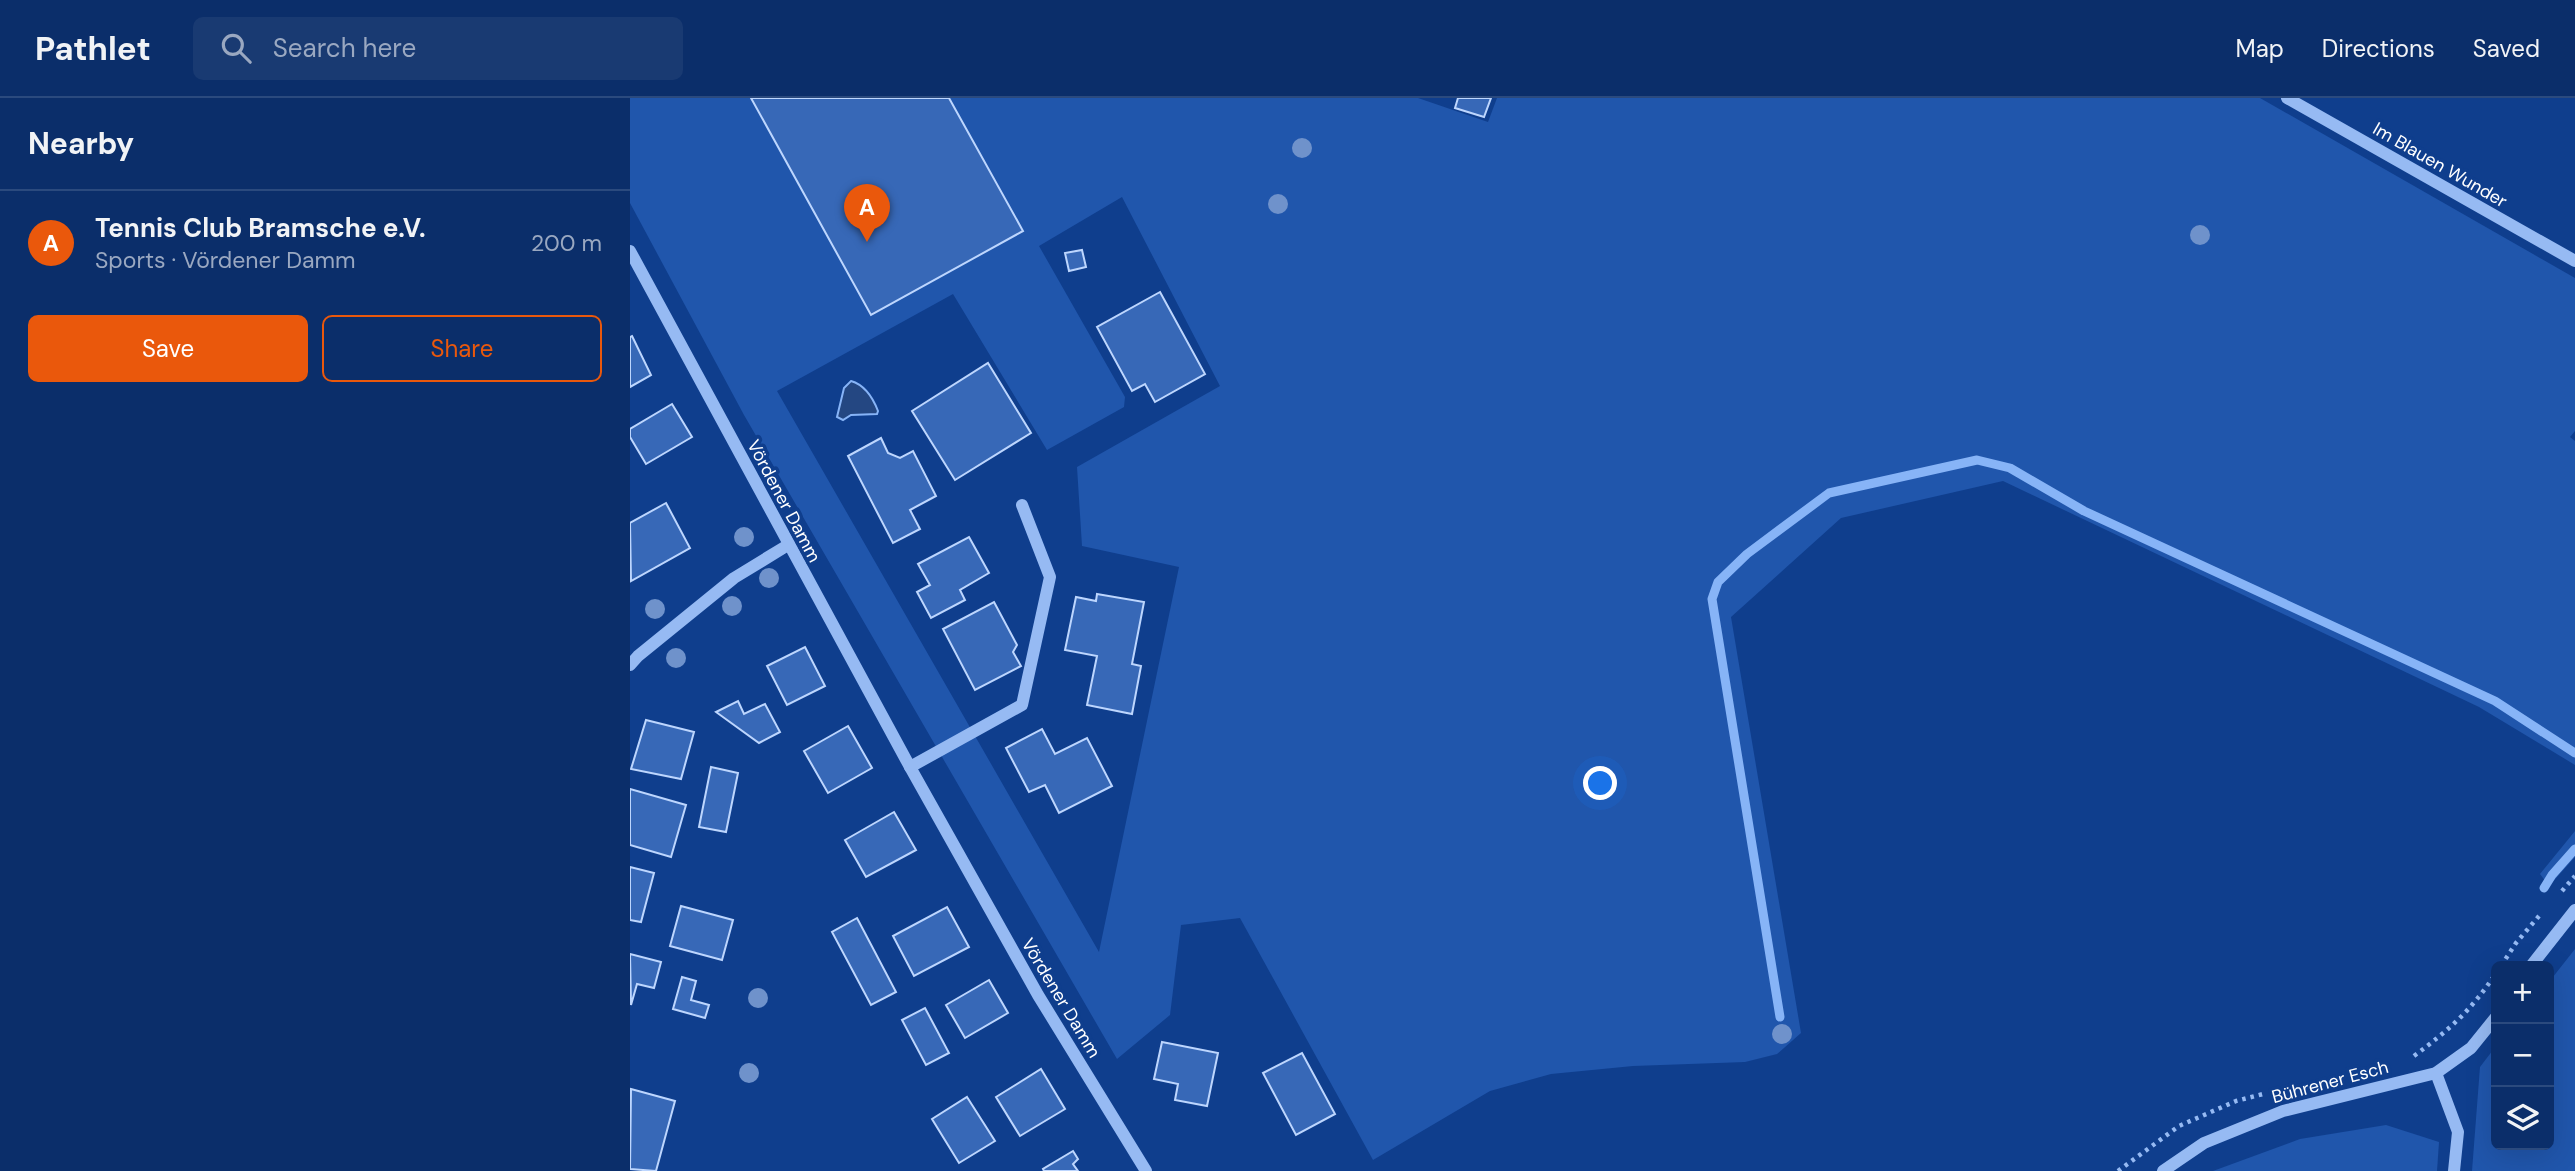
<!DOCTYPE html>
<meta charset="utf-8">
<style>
body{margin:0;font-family:"DM Sans",sans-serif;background:#193a72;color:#f1f3f6}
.controls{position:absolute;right:21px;bottom:21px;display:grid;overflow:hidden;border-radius:10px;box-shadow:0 7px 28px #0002}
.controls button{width:63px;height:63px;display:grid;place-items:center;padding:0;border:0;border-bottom:2px solid #2b4a7e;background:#0b2e6a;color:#f1f3f6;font:35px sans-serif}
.you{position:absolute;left:971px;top:686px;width:24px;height:24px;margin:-18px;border:5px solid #fff;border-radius:50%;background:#1a73e8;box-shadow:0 0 0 10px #1a73e833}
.badge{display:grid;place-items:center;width:46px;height:46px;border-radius:50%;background:#ea580c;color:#fff;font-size:23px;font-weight:700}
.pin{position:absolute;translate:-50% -58px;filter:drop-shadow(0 2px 4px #0008)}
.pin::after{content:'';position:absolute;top:37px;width:24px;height:21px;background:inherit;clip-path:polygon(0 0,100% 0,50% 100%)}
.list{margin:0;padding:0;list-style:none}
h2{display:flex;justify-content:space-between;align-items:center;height:91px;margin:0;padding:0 28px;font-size:30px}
h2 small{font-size:23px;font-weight:400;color:#9aa8c1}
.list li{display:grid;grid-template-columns:46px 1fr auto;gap:21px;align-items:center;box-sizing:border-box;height:105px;padding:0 28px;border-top:2px solid #2b4a7e}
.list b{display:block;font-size:26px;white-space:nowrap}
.list p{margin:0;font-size:23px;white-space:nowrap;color:#9aa8c1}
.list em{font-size:23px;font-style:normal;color:#9aa8c1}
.actions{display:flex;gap:14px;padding:21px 28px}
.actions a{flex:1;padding:16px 0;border:2px solid #ea580c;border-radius:10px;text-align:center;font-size:24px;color:#ea580c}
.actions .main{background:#ea580c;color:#fff}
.icon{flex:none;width:38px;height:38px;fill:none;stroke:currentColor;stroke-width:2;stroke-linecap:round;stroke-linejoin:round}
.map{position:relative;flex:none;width:1945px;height:1073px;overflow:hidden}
header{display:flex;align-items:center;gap:42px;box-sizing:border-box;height:98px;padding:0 35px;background:#0b2e6a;border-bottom:2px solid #2b4a7e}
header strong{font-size:33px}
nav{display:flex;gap:38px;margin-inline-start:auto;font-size:24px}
.search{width:490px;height:63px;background:#193a72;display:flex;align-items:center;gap:18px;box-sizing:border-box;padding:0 24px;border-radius:10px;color:#9aa8c1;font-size:26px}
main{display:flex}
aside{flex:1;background:#0b2e6a}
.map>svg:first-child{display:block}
</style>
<header>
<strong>Pathlet</strong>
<div class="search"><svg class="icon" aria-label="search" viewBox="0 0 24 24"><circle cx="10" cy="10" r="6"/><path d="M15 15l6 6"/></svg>Search here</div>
<nav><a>Map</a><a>Directions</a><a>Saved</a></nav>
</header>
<main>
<aside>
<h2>Nearby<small></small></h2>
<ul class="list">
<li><span class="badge">A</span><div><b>Tennis Club Bramsche e.V.</b><p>Sports · Vördener Damm</p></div><em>200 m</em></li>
</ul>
<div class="actions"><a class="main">Save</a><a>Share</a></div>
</aside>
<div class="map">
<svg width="1945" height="1073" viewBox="0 0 1945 1073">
<rect width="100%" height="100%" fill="#0f3e8d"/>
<g fill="#2056ac" fill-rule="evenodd">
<path d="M0 0H788L858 24 867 0H1630L1945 180V333L1940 339 1945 343V667L1849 609 1373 383 1211 420 1101 519 1171 935 1147 956 1115 964 1003 968 921 976 860 993 743 1062 610 820 551 827 540 917 487 961 114 317 0 105ZM492 99 590 288 447 369 452 448 549 469 469 854 147 293 323 196 417 352 494 309 495 299 409 148Z"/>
<polygon points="1945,733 1945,759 1919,788 1910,776"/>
<polygon points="1945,851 1945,1073 1842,1073 1850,969 1866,948 1866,1047 1919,1047 1919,884"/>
<polygon points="1756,1027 1809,1044 1807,1073 1583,1073 1670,1041"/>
</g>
<path fill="#244782" stroke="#87b4f7" stroke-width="2" d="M221 283C235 287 243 300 248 313L247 316 221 317 213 322 207 319 214 290Z"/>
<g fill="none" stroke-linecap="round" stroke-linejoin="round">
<g stroke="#87b4f7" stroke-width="9">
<polyline points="1914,790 1922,777 1945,751"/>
<polyline points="1150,919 1082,501 1088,484 1117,456 1199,395 1347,362 1380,370 1454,413 1865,603 1945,655"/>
</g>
</g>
<g fill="#3768b7" stroke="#bdd6fe" stroke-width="2">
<polygon points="121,0 319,0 393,133 241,217"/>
<polygon points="828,0 861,0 854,19 825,10"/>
<polygon points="452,152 456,169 439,173 435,155"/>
<polygon points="530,194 575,276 525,304 515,286 502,293 467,229"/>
<polygon points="2,238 21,277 0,289 0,239"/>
<polygon points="358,265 401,335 325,382 282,313"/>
<polygon points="42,306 62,339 16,366 0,339 0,331"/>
<polygon points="251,340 258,355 270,360 283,353 306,398 280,412 290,431 263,445 218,358"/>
<polygon points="36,405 60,450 1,483 0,425"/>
<polygon points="339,439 359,475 330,492 335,502 301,520 287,494 300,487 288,466"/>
<polygon points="467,496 514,504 502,566 511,568 502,616 457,607 467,558 435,552 446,499 466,503"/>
<polygon points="364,504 387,547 383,554 391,568 345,592 313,531"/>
<polygon points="175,549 195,588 157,607 137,568"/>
<polygon points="108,603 114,616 135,606 150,634 129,645 86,614"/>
<polygon points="16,622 64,634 51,681 1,671"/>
<polygon points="218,628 242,670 198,695 174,653"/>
<polygon points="412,631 425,656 457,640 482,688 429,715 415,687 399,694 376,650"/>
<polygon points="81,669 108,675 96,734 69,729"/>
<polygon points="0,691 56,707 41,759 0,747"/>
<polygon points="264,714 286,752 236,779 215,742"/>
<polygon points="0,769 24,775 11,824 0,822"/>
<polygon points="51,808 103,822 92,862 40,848"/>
<polygon points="317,809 339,849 284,878 263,838"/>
<polygon points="227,820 266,894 241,907 202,834"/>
<polygon points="0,856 31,864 24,890 7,886 1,907"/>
<polygon points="52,879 66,883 61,902 79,907 75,920 43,911"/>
<polygon points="359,882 378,915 335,940 316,907"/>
<polygon points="295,910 319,955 296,967 272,922"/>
<polygon points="532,944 588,955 577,1008 545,1002 548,986 524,981"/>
<polygon points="672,955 705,1016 666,1037 633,975"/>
<polygon points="411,971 435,1011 390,1038 366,999"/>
<polygon points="1,991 45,1003 26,1073 0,1071"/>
<polygon points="337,999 365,1043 329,1065 302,1021"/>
<polygon points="443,1053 448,1061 443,1066 448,1073 414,1073 413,1071"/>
</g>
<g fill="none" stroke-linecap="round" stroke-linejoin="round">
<g stroke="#96baf3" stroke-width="4.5" stroke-dasharray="3.5 5" stroke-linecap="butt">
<polyline points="1932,793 1945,778"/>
<polyline points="1871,868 1886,845 1909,818"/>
<path d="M1784 958C1820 931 1841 913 1866 875"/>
<polyline points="1488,1073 1549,1028 1606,1003 1633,996"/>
</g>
<g stroke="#96baf3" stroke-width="12">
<polyline points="1657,0 1945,163"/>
<polyline points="0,153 280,669 408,897 516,1073"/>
<polyline points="0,567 8,558 104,480 158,447"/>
<polyline points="280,669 392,607 420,479 392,407"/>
<polyline points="1901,868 1945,812"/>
<polyline points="1806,975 1828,1034 1824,1073"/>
<polyline points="1533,1073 1574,1045 1653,1013 1806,975 1841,950 1866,919"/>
</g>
</g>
<g fill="#6f92cb">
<circle cx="672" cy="50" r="10"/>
<circle cx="648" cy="106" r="10"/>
<circle cx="1570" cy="137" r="10"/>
<circle cx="114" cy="439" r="10"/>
<circle cx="139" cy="480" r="10"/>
<circle cx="102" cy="508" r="10"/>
<circle cx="25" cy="511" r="10"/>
<circle cx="46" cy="560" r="10"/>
<circle cx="128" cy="900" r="10"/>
<circle cx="1152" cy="936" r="10"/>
<circle cx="119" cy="975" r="10"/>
</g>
<g text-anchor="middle" stroke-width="7" stroke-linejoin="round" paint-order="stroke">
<g font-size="18" fill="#fff" stroke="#0f3e8d">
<text transform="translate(1810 67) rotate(30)" y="6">Im Blauen Wunder</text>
<text transform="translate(154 403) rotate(62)" y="6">Vördener Damm</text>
<text transform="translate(431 900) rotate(59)" y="6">Vördener Damm</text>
<text transform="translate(1700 984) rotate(-15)" y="6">Bührener Esch</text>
</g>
</g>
</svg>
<div class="controls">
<button>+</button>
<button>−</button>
<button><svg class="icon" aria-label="layers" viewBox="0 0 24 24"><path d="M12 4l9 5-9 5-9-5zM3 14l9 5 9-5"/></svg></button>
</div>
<div class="you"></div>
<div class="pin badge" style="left:237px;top:144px">A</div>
</div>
</main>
